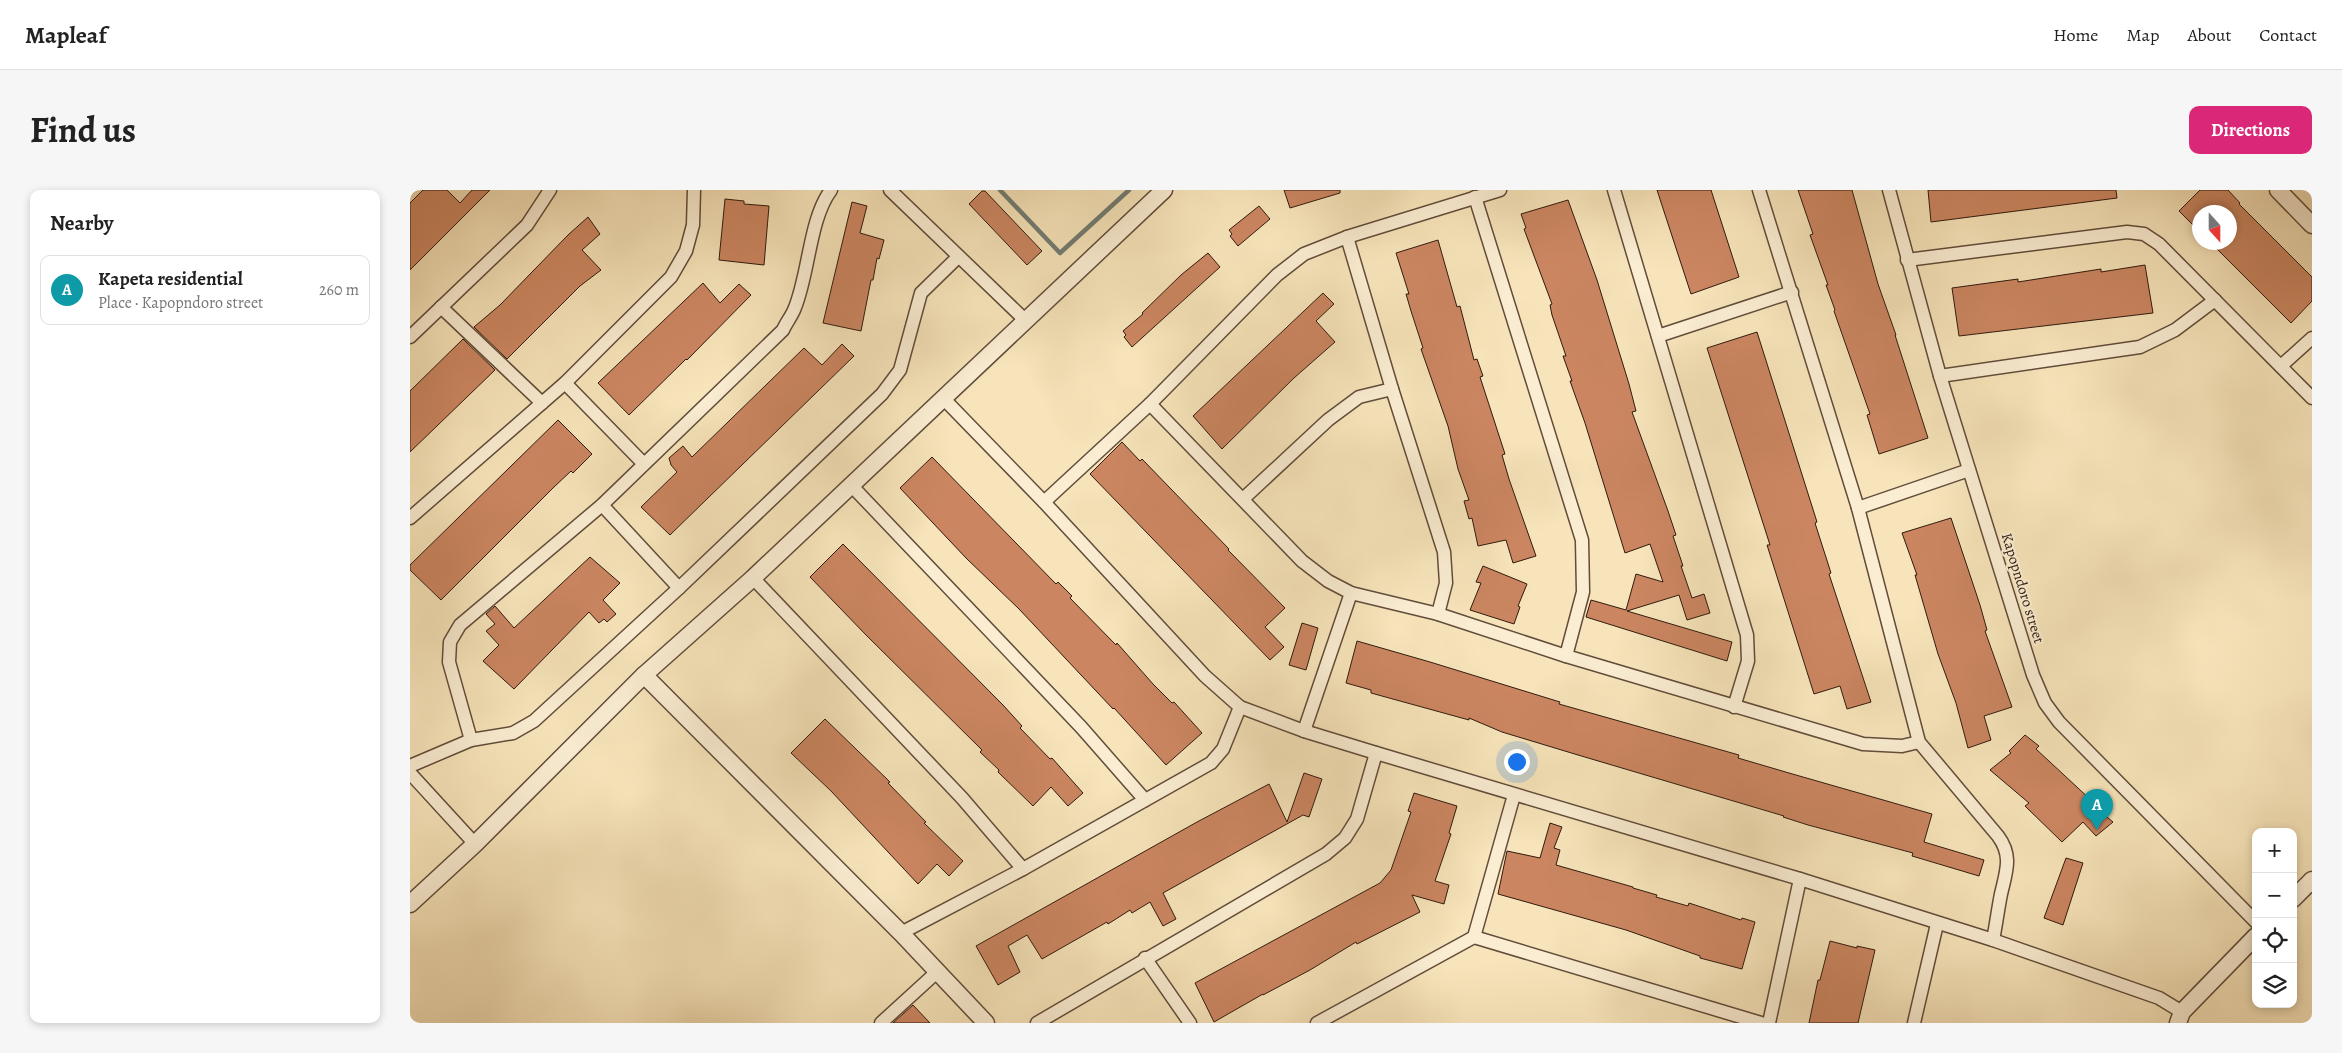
<!DOCTYPE html>
<meta charset="utf-8">
<style>
body{margin:0;font-family:Alegreya,serif;background:#f6f6f6;color:#222}
.controls{position:absolute;right:15px;bottom:15px;display:grid;overflow:hidden;border-radius:10px;box-shadow:0 2px 8px #0003}
.controls button{width:45px;height:45px;display:grid;place-items:center;padding:0;border:0;border-bottom:1px solid #e0e0e0;background:#fff;color:#222;font:25px sans-serif}
.compass{position:absolute;left:1782px;top:15px;width:45px;height:45px;border-radius:50%;background:#fff;box-shadow:0 2px 8px #0003;rotate:159deg}
.you{position:absolute;left:1106px;top:571px;width:18px;height:18px;margin:-12px;border:4px solid #fff;border-radius:50%;background:#1a73e8;box-shadow:0 0 0 8px #1a73e833}
.badge{display:grid;place-items:center;width:32px;height:32px;border-radius:50%;background:#db2777;color:#fff;font-size:16px;font-weight:700}
.pin{position:absolute;translate:-50% -41px;filter:drop-shadow(0 1px 2px #0008)}
.pin::after{content:'';position:absolute;top:26px;width:18px;height:15px;background:inherit;clip-path:polygon(0 0,100% 0,50% 100%)}
.list{margin:0;padding:0;list-style:none}
h2{display:flex;justify-content:space-between;align-items:center;height:65px;margin:0;padding:0 20px;font-size:21px}
h2 small{font-size:16px;font-weight:400;color:#767676}
.list li{display:grid;grid-template-columns:32px 1fr auto;gap:15px;align-items:center;box-sizing:border-box;height:70px;margin:0 10px 10px;padding:0 10px;border:1px solid #e0e0e0;border-radius:10px}
.list b{display:block;font-size:19px;white-space:nowrap}
.list p{margin:0;font-size:16px;white-space:nowrap;color:#767676}
.list em{font-size:16px;font-style:normal;color:#767676}
.icon{flex:none;width:28px;height:28px;fill:none;stroke:currentColor;stroke-width:2;stroke-linecap:round;stroke-linejoin:round}
.map{position:relative;flex:none;width:1902px;height:833px;overflow:hidden;border-radius:10px}
header{display:flex;align-items:center;gap:30px;box-sizing:border-box;height:70px;padding:0 25px;background:#fff;border-bottom:1px solid #e0e0e0}
header strong{font-size:24px}
nav{display:flex;gap:28px;margin-inline-start:auto;font-size:18px}
.intro{display:flex;align-items:center;justify-content:space-between;box-sizing:border-box;height:120px;padding:0 30px}
h1{margin:0;font-size:35px}
.button{padding:12px 22px;border-radius:10px;background:#db2777;color:#fff;font-size:18px;font-weight:700}
main{display:flex;gap:30px;padding:0 30px}
aside{flex:1;background:#fff;border-radius:10px;box-shadow:0 2px 8px #0003}
.map>svg:first-child{display:block}
</style>
<header>
<strong>Mapleaf</strong>
<nav><a>Home</a><a>Map</a><a>About</a><a>Contact</a></nav>
</header>
<div class="intro"><h1>Find us</h1><a class="button">Directions</a></div>
<main>
<aside>
<h2>Nearby<small></small></h2>
<ul class="list">
<li><span class="badge" style="background:#0f9aa8">A</span><div><b>Kapeta residential</b><p>Place · Kapopndoro street</p></div><em>260 m</em></li>
</ul>
</aside>
<div class="map">
<svg width="1902" height="833" viewBox="0 0 1902 833">
<rect width="100%" height="100%" fill="#f7e4ba"/>
<filter id="stains"><feTurbulence type="fractalNoise" baseFrequency=".004" numOctaves="4"/><feColorMatrix values="0 0 0 0 .2 0 0 0 0 .09 0 0 0 0 .02 0 0 0 .5 -.17"/></filter>
<radialGradient id="worn" r=".72"><stop offset=".6" stop-color="#630" stop-opacity="0"/><stop offset="1" stop-color="#630" stop-opacity=".3"/></radialGradient>
<g fill="none" stroke-linecap="round" stroke-linejoin="round">
<polyline stroke="#727c73" stroke-width="4.5" points="590,0 650,63 719,0"/>
</g>
<g fill="#cb8661" stroke="#301a0f">
<polygon points="13,0 37,0 50,13 62,0 80,0 0,80 0,13"/>
<polygon points="874,0 930,0 930,3 880,18"/>
<polygon points="1247,0 1301,0 1329,87 1281,104"/>
<polygon points="1388,0 1442,0 1468,94 1486,145 1485,145 1518,248 1469,264 1457,225 1460,224 1424,121 1425,120 1416,95 1418,95 1400,45 1403,44"/>
<polygon points="1518,0 1706,0 1707,8 1521,32"/>
<polygon points="1790,0 1818,0 1830,13 1829,14 1902,87 1902,111 1881,133 1806,58 1812,52 1820,52 1820,22 1790,22 1790,42 1769,21"/>
<polygon points="572,1 575,1 632,61 617,75 559,14"/>
<polygon points="315,9 334,11 334,14 359,16 354,75 309,70"/>
<polygon points="1158,10 1187,90 1219,194 1226,221 1222,222 1258,321 1266,345 1263,346 1273,376 1271,376 1282,408 1294,404 1300,423 1277,430 1269,405 1217,421 1322,452 1317,471 1176,427 1181,410 1216,420 1226,384 1253,392 1240,354 1215,363 1175,233 1160,191 1162,191 1153,166 1156,166 1142,125 1140,115 1142,114 1114,39 1116,38 1111,24"/>
<polygon points="442,12 457,16 450,43 474,50 469,69 467,68 463,90 461,90 451,141 413,133"/>
<polygon points="849,16 860,29 828,56 820,46 822,44 819,40"/>
<polygon points="178,27 190,44 172,60 191,80 170,96 97,169 64,137 90,115 158,45"/>
<polygon points="1028,50 1047,117 1050,116 1064,170 1067,169 1073,186 1070,187 1095,264 1092,265 1099,289 1126,366 1103,373 1096,350 1068,356 1062,328 1059,329 1054,311 1059,310 1048,279 1038,236 1011,159 1013,158 1001,121 996,104 999,104 986,63"/>
<polygon points="798,63 810,77 722,157 714,147 716,145 713,141 733,124 732,123 771,85"/>
<polygon points="1735,75 1743,123 1549,146 1542,98 1608,89 1608,92 1691,79 1691,82"/>
<polygon points="293,93 310,113 329,94 341,105 277,170 276,169 219,225 188,193"/>
<polygon points="913,103 924,114 906,131 925,152 884,188 812,259 783,226"/>
<polygon points="1347,142 1407,332 1405,333 1421,383 1419,384 1461,512 1437,519 1430,496 1404,504 1357,355 1360,355 1297,158"/>
<polygon points="53,149 85,180 0,262 0,201"/>
<polygon points="432,154 444,166 260,345 231,317 267,282 261,275 259,268 273,256 282,267 394,158 412,175"/>
<polygon points="148,230 182,264 163,283 161,281 143,298 31,410 0,380 0,375"/>
<polygon points="712,252 730,271 732,269 819,359 818,360 875,418 855,437 874,457 860,470 680,284"/>
<polygon points="522,267 646,394 648,392 662,406 660,408 706,455 707,453 743,494 762,513 764,512 792,543 756,575 704,518 703,519 609,419 556,368 490,298"/>
<polygon points="1541,328 1570,415 1577,440 1575,441 1602,517 1574,526 1581,550 1558,558 1546,513 1528,464 1505,385 1507,385 1492,343"/>
<polygon points="433,354 593,515 612,536 610,538 640,569 642,568 673,603 658,616 641,597 623,616 588,582 589,580 570,562 572,560 456,445 400,387"/>
<polygon points="180,367 210,393 193,410 206,424 197,432 194,429 189,433 179,422 104,499 73,471 89,455 76,441 85,434 76,424 85,416 104,438"/>
<polygon points="1073,376 1117,394 1108,416 1110,417 1104,434 1060,420 1071,393 1066,392"/>
<polygon points="892,433 908,438 896,480 879,475"/>
<polygon points="947,451 1020,472 1150,512 1149,514 1329,565 1328,568 1379,583 1522,624 1514,652 1574,670 1569,686 1502,666 1503,663 1398,635 1373,627 1374,626 1168,565 1092,542 1059,528 1059,530 961,503 961,500 936,493"/>
<polygon points="415,529 480,592 478,593 516,632 514,633 553,671 539,686 527,674 508,694 421,601 381,563"/>
<polygon points="1615,545 1629,556 1626,559 1682,611 1680,613 1703,632 1686,646 1673,632 1652,652 1615,616 1619,613 1580,580 1601,563 1599,561"/>
<polygon points="894,583 912,589 899,627 893,625 753,703 766,729 753,736 740,712 722,723 720,720 698,734 697,732 632,769 617,745 598,756 610,782 588,795 566,756 787,632 859,594 877,632"/>
<polygon points="1004,603 1047,616 1039,643 1041,644 1025,691 1039,695 1034,714 1002,705 1010,722 947,754 946,752 900,780 853,805 853,804 804,832 785,793 970,693 981,680 1001,622 998,621"/>
<polygon points="1140,633 1152,637 1144,658 1150,660 1146,675 1223,697 1223,698 1247,705 1246,707 1278,716 1279,713 1331,730 1332,728 1345,732 1332,779 1290,768 1290,766 1216,740 1088,704 1097,661 1130,668"/>
<polygon points="1656,668 1673,673 1653,735 1634,728"/>
<polygon points="1420,751 1447,758 1447,756 1465,760 1448,833 1399,833 1408,790 1410,790"/>
<polygon points="503,815 520,833 483,833"/>
</g>
<g fill="none" stroke-linecap="round" stroke-linejoin="round">
<defs>
<g id="minor">
<polyline points="480,0 615,130"/>
<polyline points="1204,0 1337,445 1338,471 1324,517"/>
<path d="M1349 0 1448 318 1509 552 1588 646C1603 666 1596 682 1591 704 1588 719 1586 735 1583 750"/>
<polyline points="1479,0 1530,186 1623,485 1635,513 1649,532 1846,732"/>
<polyline points="1065,7 1172,350 1173,402 1156,466"/>
<polyline points="937,47 982,199 1034,362 1036,393 1028,424"/>
<polyline points="1497,70 1717,42 1734,44 1749,54 1902,208"/>
<polyline points="31,117 132,213"/>
<polyline points="1248,146 1382,102"/>
<polyline points="0,147 117,35 140,0"/>
<polyline points="1871,176 1902,148"/>
<polyline points="1530,186 1730,157 1765,140 1805,110"/>
<polyline points="155,193 233,273"/>
<polyline points="533,208 634,312 795,486 830,517 894,541 966,563 1390,689 1583,750 1749,808 1772,822"/>
<polyline points="740,214 892,371 918,391 941,403 1028,424 1156,466 1453,554 1492,556 1509,552"/>
<polyline points="440,294 671,537 735,610"/>
<polyline points="833,309 918,230 949,207 982,199"/>
<polyline points="634,312 740,214 867,85 894,64 937,47 1090,0"/>
<polyline points="192,315 269,398"/>
<polyline points="1448,318 1559,280"/>
<polyline points="0,328 155,193 261,87 276,61 283,35 284,0"/>
<polyline points="343,388 552,608 613,679"/>
<polyline points="894,541 941,403"/>
<path d="M61 550 39 472 40 452 50 435 192 315 373 140C376 133 381 127 384 120 399 86 399 29 421 0"/>
<polyline points="0,576 61,550 103,543 124,531 269,398 472,204 490,180 511,103 548,67"/>
<polyline points="0,583 65,654"/>
<polyline points="491,743 613,679 801,573 813,559 830,517"/>
<polyline points="1064,747 1351,833"/>
<polyline points="735,768 780,833"/>
<polyline points="471,833 528,781"/>
<polyline points="627,833 916,664 935,648 947,629 966,563"/>
<polyline points="907,833 1064,747 1104,605"/>
<polyline points="1359,833 1390,689"/>
<polyline points="1504,833 1527,734"/>
</g>
<g id="tertiary">
<polyline points="1868,0 1902,35"/>
<polyline points="234,485 491,743 576,833"/>
<polyline points="1883,709 1902,690"/>
<polyline points="0,714 65,654 234,485 343,388 754,0"/>
<polyline points="1768,833 1772,822 1846,746"/>
</g>
</defs>
<use href="#minor" stroke="#624c3a" stroke-width="15"/>
<use href="#tertiary" stroke="#624c3a" stroke-width="19"/>
<use href="#minor" stroke="#faedd2" stroke-width="12"/>
<use href="#tertiary" stroke="#faedd2" stroke-width="16"/>
</g>
<g text-anchor="middle" stroke-width="4" stroke-linejoin="round" paint-order="stroke">
<g font-size="15" fill="#301a0f" stroke="#faedd2">
<text transform="translate(1613 398) rotate(73)" y="5">Kapopndoro street</text>
</g>
</g>
<rect width="100%" height="100%" filter="url(#stains)"/>
<rect width="100%" height="100%" fill="url(#worn)"/>
</svg>
<div class="controls">
<button>+</button>
<button>−</button>
<button><svg class="icon" aria-label="locate" viewBox="0 0 24 24"><circle cx="12" cy="12" r="6"/><path d="M12 2v4M12 18v4M2 12h4M18 12h4"/></svg></button>
<button><svg class="icon" aria-label="layers" viewBox="0 0 24 24"><path d="M12 4l9 5-9 5-9-5zM3 14l9 5 9-5"/></svg></button>
</div>
<svg class="compass" viewBox="-18 -18 36 36"><path d="M0-13l5 13h-10z" fill="#e53935"/><path d="M0 13l5-13h-10z" fill="#767676"/></svg>
<div class="you"></div>
<div class="pin badge" style="left:1687px;top:640px;background:#0f9aa8">A</div>
</div>
</main>
